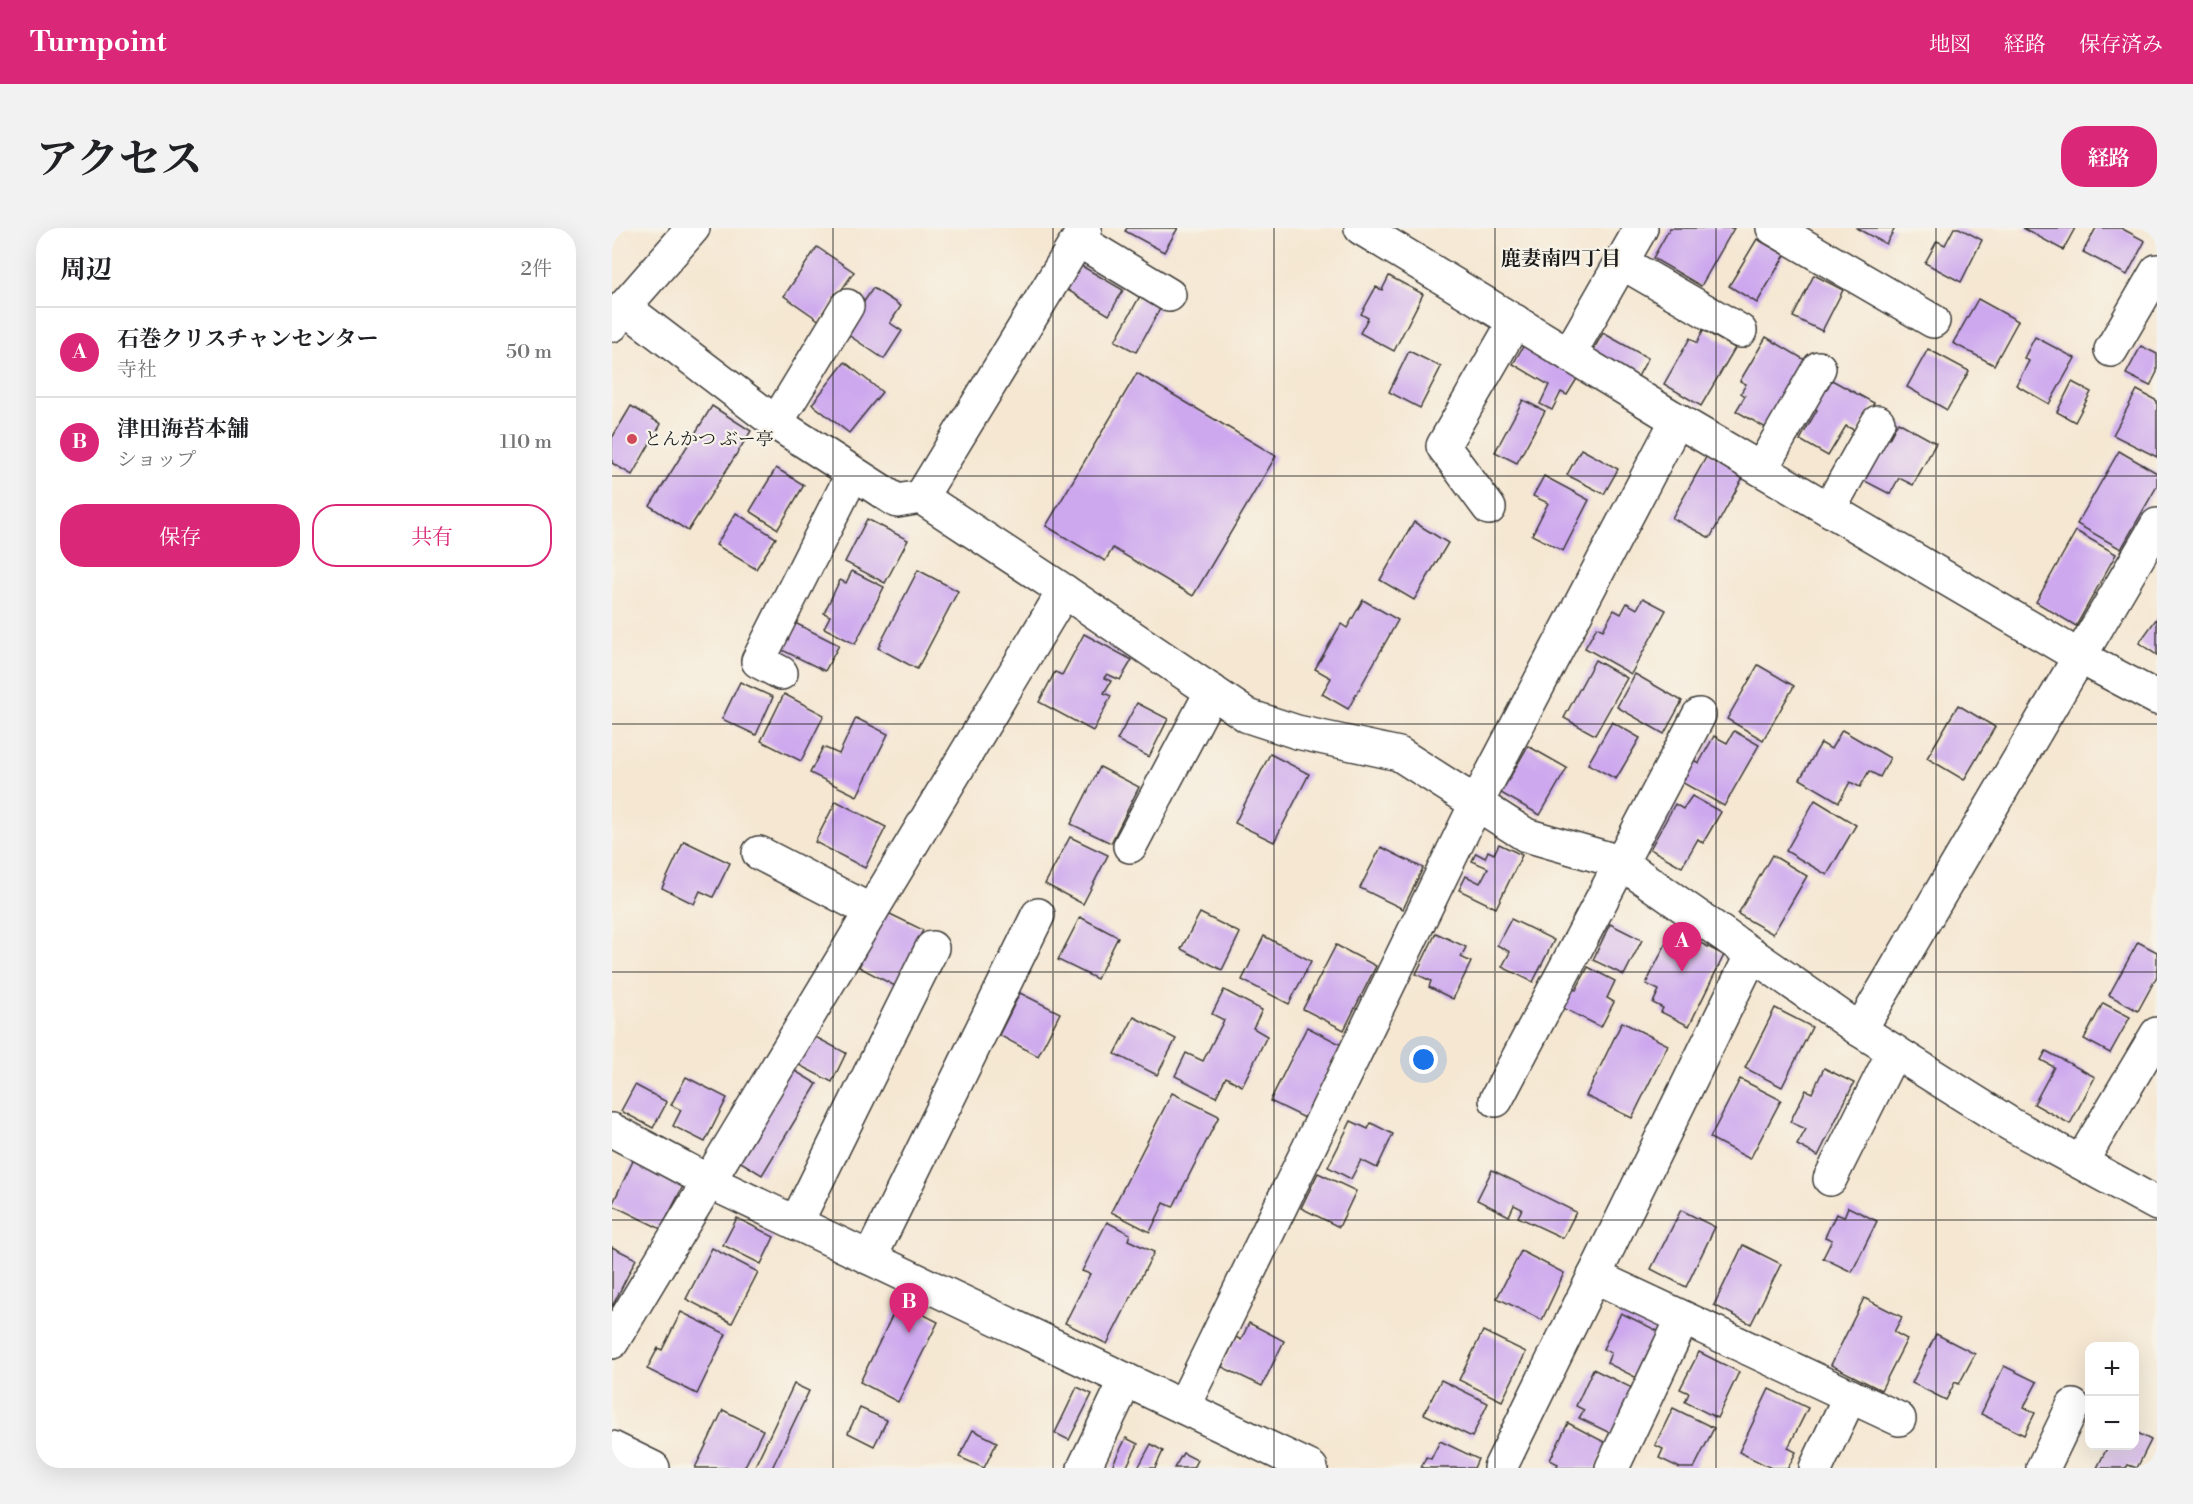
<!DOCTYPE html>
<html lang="ja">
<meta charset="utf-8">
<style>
body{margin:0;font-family:"Libre Bodoni","Noto Serif JP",serif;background:#f2f2f2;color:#202124}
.controls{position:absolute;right:18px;bottom:18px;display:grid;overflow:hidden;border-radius:12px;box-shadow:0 6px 24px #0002}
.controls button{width:54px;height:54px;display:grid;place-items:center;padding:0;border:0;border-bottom:2px solid #e0e0e0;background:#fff;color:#202124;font:30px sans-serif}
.you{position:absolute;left:812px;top:832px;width:21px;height:21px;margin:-15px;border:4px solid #fff;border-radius:50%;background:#1a73e8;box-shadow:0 0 0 9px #1a73e833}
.badge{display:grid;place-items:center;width:39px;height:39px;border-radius:50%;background:#db2777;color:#fff;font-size:20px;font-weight:700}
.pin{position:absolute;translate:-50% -50px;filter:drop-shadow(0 2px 3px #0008)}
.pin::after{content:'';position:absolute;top:32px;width:21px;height:18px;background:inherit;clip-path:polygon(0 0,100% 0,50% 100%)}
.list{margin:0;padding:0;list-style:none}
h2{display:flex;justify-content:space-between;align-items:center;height:78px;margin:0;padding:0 24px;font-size:26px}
h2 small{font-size:20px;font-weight:400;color:#757577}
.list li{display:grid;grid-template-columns:39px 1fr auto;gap:18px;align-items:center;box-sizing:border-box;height:90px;padding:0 24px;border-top:2px solid #e0e0e0}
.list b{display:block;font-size:22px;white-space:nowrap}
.list p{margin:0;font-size:20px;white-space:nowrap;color:#757577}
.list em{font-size:20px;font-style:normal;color:#757577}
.actions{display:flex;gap:12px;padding:18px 24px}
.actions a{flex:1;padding:14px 0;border:2px solid #db2777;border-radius:24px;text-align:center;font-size:21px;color:#db2777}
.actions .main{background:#db2777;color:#fff}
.map{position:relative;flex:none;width:1545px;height:1240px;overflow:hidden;border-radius:24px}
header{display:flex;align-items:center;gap:36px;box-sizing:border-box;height:84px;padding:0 30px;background:#db2777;color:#fff}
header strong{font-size:28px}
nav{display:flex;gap:33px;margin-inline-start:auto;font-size:21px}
.intro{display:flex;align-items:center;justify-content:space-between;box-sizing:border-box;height:144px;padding:0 36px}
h1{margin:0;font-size:42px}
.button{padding:15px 27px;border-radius:24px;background:#db2777;color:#fff;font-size:21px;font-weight:700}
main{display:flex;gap:36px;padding:0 36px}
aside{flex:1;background:#fff;border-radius:24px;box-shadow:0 6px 24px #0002}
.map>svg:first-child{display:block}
</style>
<header>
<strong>Turnpoint</strong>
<nav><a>地図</a><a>経路</a><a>保存済み</a></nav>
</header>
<div class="intro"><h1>アクセス</h1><a class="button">経路</a></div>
<main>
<aside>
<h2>周辺<small>2件</small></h2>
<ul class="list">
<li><span class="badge">A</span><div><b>石巻クリスチャンセンター</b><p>寺社</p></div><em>50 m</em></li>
<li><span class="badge">B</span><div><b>津田海苔本舗</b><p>ショップ</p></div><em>110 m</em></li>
</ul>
<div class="actions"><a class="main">保存</a><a>共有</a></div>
</aside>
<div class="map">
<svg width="1545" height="1240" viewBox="0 0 1545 1240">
<rect width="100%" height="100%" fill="#f7f3e8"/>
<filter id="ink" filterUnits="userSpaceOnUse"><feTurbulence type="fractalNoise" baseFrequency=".0167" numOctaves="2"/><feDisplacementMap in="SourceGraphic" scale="12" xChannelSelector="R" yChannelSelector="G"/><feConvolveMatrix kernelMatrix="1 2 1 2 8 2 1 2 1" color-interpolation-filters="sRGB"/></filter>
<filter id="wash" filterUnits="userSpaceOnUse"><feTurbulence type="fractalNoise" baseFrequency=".008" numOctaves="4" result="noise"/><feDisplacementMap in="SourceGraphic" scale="24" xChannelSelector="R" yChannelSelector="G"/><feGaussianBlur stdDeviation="1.35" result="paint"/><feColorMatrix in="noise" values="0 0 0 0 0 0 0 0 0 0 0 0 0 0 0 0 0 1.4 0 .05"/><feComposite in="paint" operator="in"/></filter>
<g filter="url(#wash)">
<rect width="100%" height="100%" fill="#f5e7d2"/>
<g id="blocks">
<g fill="#cda8ee">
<polygon points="515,0 566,0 552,24 513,3"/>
<polygon points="1058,0 1122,0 1089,58 1041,30"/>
<polygon points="1244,0 1283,0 1274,16"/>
<polygon points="1342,0 1347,0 1370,12 1349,54 1313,35 1325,13 1333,17"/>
<polygon points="1411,0 1463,0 1451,22"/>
<polygon points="1484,0 1509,0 1533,13 1515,47 1471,24"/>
<polygon points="1145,11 1173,27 1145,75 1117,58"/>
<polygon points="205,19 242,44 208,93 172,68"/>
<polygon points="468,37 511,62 497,87 454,61"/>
<polygon points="1202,47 1231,62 1210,103 1181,89"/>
<polygon points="777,48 811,66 782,123 748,105 756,90 749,86 764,59 770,62"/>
<polygon points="261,60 289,78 278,95 290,103 272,131 232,104"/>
<polygon points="528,68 549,79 524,124 503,113"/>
<polygon points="1366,71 1406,93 1382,137 1341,115"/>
<polygon points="1091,102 1123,120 1089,178 1052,156 1078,110 1085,115"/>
<polygon points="991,105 1036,130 1023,154 977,129"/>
<polygon points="1154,109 1193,132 1154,200 1124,183 1133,168 1129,165 1134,156 1128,153"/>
<polygon points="1423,109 1463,130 1437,176 1404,157 1417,133 1412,130"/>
<polygon points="916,110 971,141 955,167 949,164 940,182 928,176 937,157 901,136"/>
<polygon points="1529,118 1545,126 1545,144 1538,158 1514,146"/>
<polygon points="1316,121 1357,143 1335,182 1295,159"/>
<polygon points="797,123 829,139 808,180 777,164"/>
<polygon points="233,134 270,164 237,205 200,176"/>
<polygon points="525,145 664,228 581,368 501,320 493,333 434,298"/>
<polygon points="1216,150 1262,175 1246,204 1234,198 1216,228 1188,212 1205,182 1199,178"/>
<polygon points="1460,154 1479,164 1463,194 1445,184"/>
<polygon points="1525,162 1545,173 1545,229 1501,207"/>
<polygon points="911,172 933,183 905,235 883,224"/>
<polygon points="19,178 49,196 20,247 0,235 0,210"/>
<polygon points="100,178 139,203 76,303 38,278"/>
<polygon points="1286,194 1324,215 1301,257 1287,250 1278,266 1249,251 1272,209 1277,211"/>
<polygon points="969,221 1006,241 992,266 955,247"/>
<polygon points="1507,223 1545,245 1545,258 1509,321 1465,296"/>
<polygon points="1097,224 1134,244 1098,310 1060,290"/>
<polygon points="164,240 192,257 166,301 138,283"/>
<polygon points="932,248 977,272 951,323 920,307 936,275 921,268"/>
<polygon points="124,285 164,310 144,341 104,317"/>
<polygon points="255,291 296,312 273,355 233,334"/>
<polygon points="802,294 836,315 802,372 768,352"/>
<polygon points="1464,303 1504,326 1464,398 1424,374"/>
<polygon points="306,342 346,363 305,441 266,420"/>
<polygon points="240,343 272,359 243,416 212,400 218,388 212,385 228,352 234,355"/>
<polygon points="1031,370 1054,382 1019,446 973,420 985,399 991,402 1002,382 1009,386 1015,375 1025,381"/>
<polygon points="751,372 786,392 736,481 710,466 719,450 703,441 729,396 735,400"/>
<polygon points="1545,390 1545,427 1527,415"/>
<polygon points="179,393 227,417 213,443 166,420"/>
<polygon points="472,406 520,432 508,452 495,446 492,450 499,453 492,465 499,468 481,503 427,474 443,444 450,447"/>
<polygon points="983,432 1015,450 983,507 952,490"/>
<polygon points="1146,437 1182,458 1151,512 1115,491"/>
<polygon points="1023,446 1070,473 1052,506 1005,479"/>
<polygon points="128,454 161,469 144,507 110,491"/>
<polygon points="172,466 212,487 189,533 149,513"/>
<polygon points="525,475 556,491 537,529 505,512"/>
<polygon points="1346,477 1383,499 1352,552 1315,530"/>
<polygon points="244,490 276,506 245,568 198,545 211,519 227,526"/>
<polygon points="1000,494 1028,510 1004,551 976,536"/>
<polygon points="1230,502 1278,530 1268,549 1257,543 1248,559 1238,554 1227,574 1188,551 1209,515 1219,521"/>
<polygon points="1122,503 1147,517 1112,578 1066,552 1079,531 1087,535 1102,508 1115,515"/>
<polygon points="916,518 955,540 928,587 889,565"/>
<polygon points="658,526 697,546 662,614 623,595"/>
<polygon points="488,539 527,559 499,615 459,596"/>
<polygon points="1080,568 1109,584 1091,615 1086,611 1070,639 1038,621 1063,576 1071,581"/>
<polygon points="1203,572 1244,597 1215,647 1174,623"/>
<polygon points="224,573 274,599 253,640 203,614"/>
<polygon points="458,609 496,627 471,676 433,656"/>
<polygon points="72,613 118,635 101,669 88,663 82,676 50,660"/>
<polygon points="887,616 910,627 884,680 847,662 854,648 868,655 876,640 860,633 864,625 873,630 876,623 882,626"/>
<polygon points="769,619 811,640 791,681 748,660"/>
<polygon points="1160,627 1195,648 1161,706 1126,686"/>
<polygon points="274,684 311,702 283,758 247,739"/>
<polygon points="588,685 628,705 610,742 569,721"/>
<polygon points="468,689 506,709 485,751 446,732"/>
<polygon points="899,691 942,712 921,754 890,739 898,724 885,717"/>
<polygon points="998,696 1030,712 1012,747 981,732"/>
<polygon points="1061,701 1112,727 1077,798 1049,784 1051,780 1041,775 1047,762 1034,756"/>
<polygon points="824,705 854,719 849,729 859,734 841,771 817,759 819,753 804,746"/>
<polygon points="652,708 699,733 677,776 630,752"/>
<polygon points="1526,714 1545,724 1545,748 1526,783 1497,767"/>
<polygon points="724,717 764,738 732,802 691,781"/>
<polygon points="976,739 1003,753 995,770 1002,774 989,799 947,778 957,759 964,762"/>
<polygon points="612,762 650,782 641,800 655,808 630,858 614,849 604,869 563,848 574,825 591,833 612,792 600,786"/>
<polygon points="408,765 448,785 426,828 387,807"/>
<polygon points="1491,775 1518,789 1498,825 1472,811"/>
<polygon points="1163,780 1200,799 1170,859 1133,840"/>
<polygon points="522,789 564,811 545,847 503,826"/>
<polygon points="1010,794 1056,817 1020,890 974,868"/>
<polygon points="695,799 730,817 693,890 658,873"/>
<polygon points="194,804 234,825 220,854 179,833"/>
<polygon points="1434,823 1483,849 1458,896 1422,876 1442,839 1429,832"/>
<polygon points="173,837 205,856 150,947 119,928"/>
<polygon points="1212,840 1242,855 1206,928 1185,917 1194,901 1178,894 1194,862 1200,865"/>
<polygon points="74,849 115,870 93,914 61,898 69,882 59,877"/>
<polygon points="1128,851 1169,872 1138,931 1098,910"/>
<polygon points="23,857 55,874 41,900 9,883"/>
<polygon points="560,865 607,888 561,979 552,975 538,1004 499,984"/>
<polygon points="739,893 756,901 759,895 781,906 765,940 749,932 739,951 716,939"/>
<polygon points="22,931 72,956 49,1001 0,977"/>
<polygon points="880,942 964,984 951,1010 906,989 910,981 902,977 897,988 865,972"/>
<polygon points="706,945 744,963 727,999 689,980"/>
<polygon points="1236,979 1265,993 1240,1044 1211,1030 1220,1012 1213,1009 1224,986 1232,989"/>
<polygon points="1069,982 1103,999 1074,1059 1039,1041"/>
<polygon points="125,990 162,1009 149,1036 111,1017"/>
<polygon points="495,994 518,1006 516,1012 542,1024 495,1116 453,1095 478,1046 470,1043"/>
<polygon points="1131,1017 1169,1036 1139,1096 1102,1077"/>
<polygon points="0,1019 24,1031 0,1079"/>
<polygon points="100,1020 146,1044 120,1095 74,1071"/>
<polygon points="909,1023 952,1045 930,1092 885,1070"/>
<polygon points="1252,1070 1290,1089 1282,1104 1295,1111 1269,1162 1219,1137"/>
<polygon points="287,1074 326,1094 286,1174 248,1154"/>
<polygon points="69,1084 114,1106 85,1166 35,1141 46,1120 50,1122"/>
<polygon points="1009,1085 1050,1105 1027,1151 995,1135 999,1125 991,1121"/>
<polygon points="637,1095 672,1113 650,1158 610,1139 624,1109 629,1112"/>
<polygon points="871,1103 914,1124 890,1173 847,1152"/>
<polygon points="1324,1106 1363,1126 1347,1156 1343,1154 1334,1172 1300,1155"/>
<polygon points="1087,1124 1127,1144 1105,1190 1073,1174 1077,1165 1068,1161"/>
<polygon points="1392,1138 1425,1154 1412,1179 1423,1185 1412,1207 1369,1186"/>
<polygon points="981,1141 1022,1161 1000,1206 967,1190 972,1182 964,1178"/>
<polygon points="829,1152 876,1175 860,1209 812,1186"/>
<polygon points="182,1156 197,1163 160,1240 142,1240"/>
<polygon points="465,1159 480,1166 457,1212 443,1205"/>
<polygon points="1157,1161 1196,1180 1176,1220 1184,1224 1176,1240 1159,1240 1127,1224"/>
<polygon points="248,1180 275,1192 262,1218 236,1205"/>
<polygon points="1061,1180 1102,1200 1082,1240 1068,1240 1047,1230 1051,1221 1043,1217"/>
<polygon points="111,1182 151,1202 132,1240 83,1240"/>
<polygon points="956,1195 996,1216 984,1240 944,1240 946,1236 938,1232"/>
<polygon points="361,1202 385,1214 372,1240 347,1229"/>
<polygon points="1522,1203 1539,1212 1525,1240 1516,1237 1514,1240 1485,1240 1496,1218 1522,1218"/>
<polygon points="514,1210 526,1216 514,1240 499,1240"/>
<polygon points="828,1213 866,1231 862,1240 809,1240 814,1229 819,1231"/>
<polygon points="539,1216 551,1223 543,1240 526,1240"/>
<polygon points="571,1225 585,1232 581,1240 562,1240"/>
</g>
</g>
</g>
<g filter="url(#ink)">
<use href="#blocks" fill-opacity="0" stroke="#3d3a37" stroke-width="1.5"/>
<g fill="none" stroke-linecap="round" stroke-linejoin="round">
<defs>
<g id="minor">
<polyline points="749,0 1065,192 1468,429 1545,470"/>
<polyline points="1161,0 1321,93"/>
<polyline points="466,12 557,67"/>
<polyline points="1009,34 1128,103"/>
<polyline points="12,79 164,195 285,273 309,269 452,363 636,488 685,504 787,526 914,607 1008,634 1248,802 1398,896 1545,976"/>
<polyline points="1499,122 1545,43"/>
<polyline points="957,126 1029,0"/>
<polyline points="164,195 235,78"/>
<polyline points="1149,241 1207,140"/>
<polyline points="309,269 473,0"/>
<polyline points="877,280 831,218 903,93"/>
<polyline points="1217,281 1266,194"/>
<polyline points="169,445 146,433 241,245"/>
<polyline points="518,618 600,463"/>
<polyline points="147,625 259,683"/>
<polyline points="1248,802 1545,297"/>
<polyline points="884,872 1087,487"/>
<polyline points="0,902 96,953 699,1240"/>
<polyline points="1469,934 1545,806"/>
<polyline points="1218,951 1282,823"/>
<polyline points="184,995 320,720"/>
<polyline points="258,1030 426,687"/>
<polyline points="982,1048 1287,1191"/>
<polyline points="0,1114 452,363"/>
<polyline points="571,1179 865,574 1065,192"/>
<polyline points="0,1220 41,1240"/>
<polyline points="472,1240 514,1152"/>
<polyline points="888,1240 1140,726"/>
<polyline points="1000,1240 1071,1090"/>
<polyline points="1204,1240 1238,1168"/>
<polyline points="1431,1240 1461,1178"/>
</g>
<polyline id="highway" points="0,97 12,79 81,0"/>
</defs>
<use href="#minor" stroke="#3d3a37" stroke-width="36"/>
<use href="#highway" stroke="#3d3a37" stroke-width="36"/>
<use href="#minor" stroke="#fff" stroke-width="33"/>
<use href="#highway" stroke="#fff" stroke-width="33"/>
</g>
</g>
<path fill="none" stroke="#1c1c1c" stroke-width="1.5" stroke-opacity="0.55" d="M221 0V1240M441 0V1240M662 0V1240M883 0V1240M1104 0V1240M1324 0V1240M0 248H1545M0 496H1545M0 744H1545M0 992H1545"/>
<circle fill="#d1495b" stroke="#f7f3e8" stroke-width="2" cx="20" cy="211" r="6"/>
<g text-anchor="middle" stroke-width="4.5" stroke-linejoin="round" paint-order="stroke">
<g font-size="18" fill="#1c1c1c" stroke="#f7f3e8" text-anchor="start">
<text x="32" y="217">とんかつ ぶー亭</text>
</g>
<g font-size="20" font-weight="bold" fill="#1c1c1c" stroke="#f7f3e8">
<text x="949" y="37">鹿妻南四丁目</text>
</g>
</g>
</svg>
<div class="controls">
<button>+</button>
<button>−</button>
</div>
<div class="you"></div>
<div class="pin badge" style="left:1070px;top:744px">A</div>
<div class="pin badge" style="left:297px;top:1105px">B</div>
</div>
</main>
